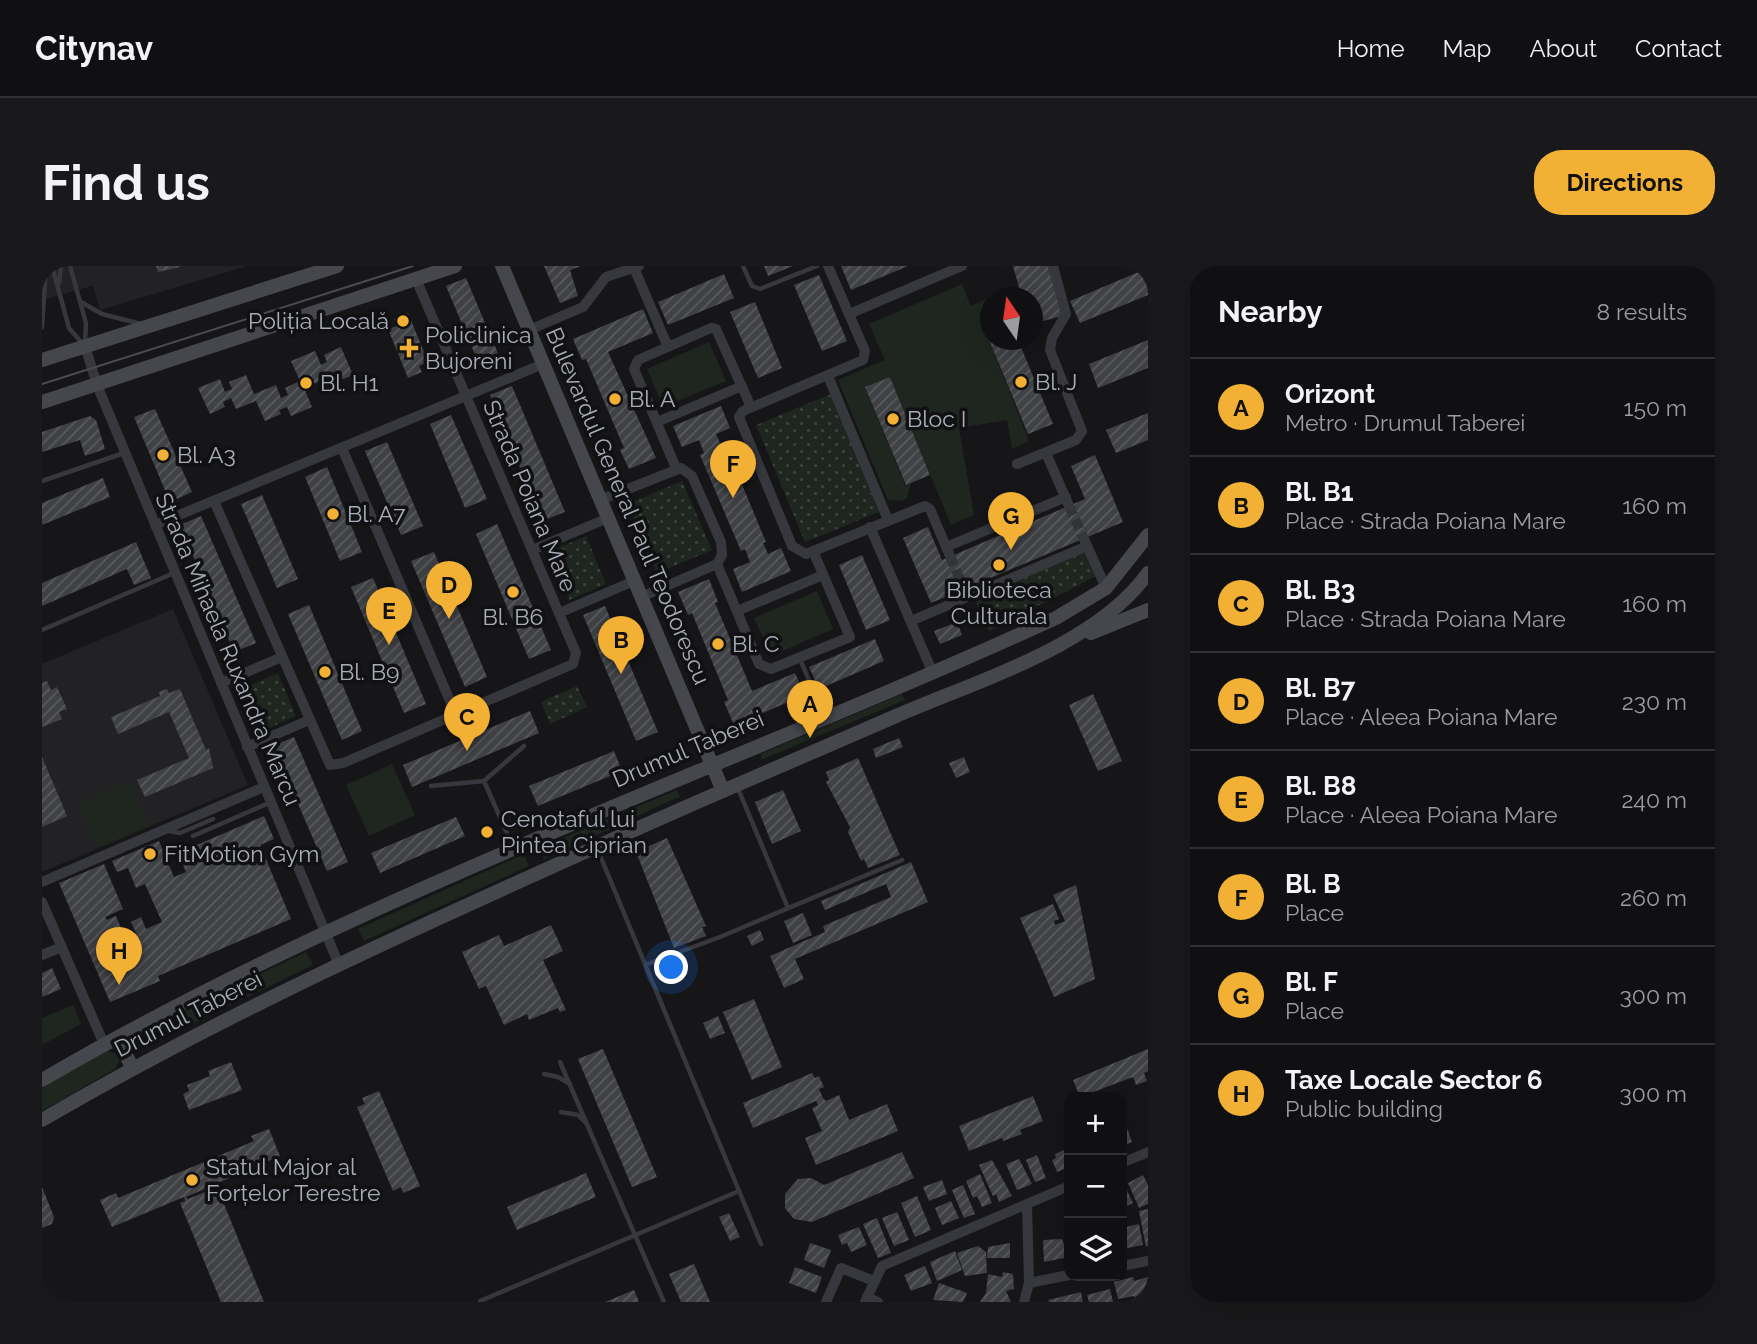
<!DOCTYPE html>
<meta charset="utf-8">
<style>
body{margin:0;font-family:Raleway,sans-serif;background:#19191b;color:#f1f3f6}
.controls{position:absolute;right:21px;bottom:21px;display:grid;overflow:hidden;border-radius:14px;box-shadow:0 7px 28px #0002}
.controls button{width:63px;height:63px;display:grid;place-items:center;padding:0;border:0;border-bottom:2px solid #303032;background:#101012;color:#f1f3f6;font:35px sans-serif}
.compass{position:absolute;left:938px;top:21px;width:63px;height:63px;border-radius:50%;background:#101012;box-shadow:0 7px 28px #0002;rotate:347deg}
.you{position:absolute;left:630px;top:702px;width:24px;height:24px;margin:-18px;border:5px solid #fff;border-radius:50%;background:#1a73e8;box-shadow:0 0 0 10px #1a73e833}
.badge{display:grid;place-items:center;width:46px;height:46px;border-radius:50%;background:#f2b134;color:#111;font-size:23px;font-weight:700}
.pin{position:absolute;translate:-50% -58px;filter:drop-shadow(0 2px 4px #0008)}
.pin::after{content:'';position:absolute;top:37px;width:24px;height:21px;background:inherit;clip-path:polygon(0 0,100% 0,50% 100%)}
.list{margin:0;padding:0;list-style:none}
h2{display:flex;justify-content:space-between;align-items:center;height:91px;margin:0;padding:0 28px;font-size:30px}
h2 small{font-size:23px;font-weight:400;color:#9c9d9f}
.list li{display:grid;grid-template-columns:46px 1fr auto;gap:21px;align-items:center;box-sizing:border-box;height:98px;padding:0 28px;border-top:2px solid #303032}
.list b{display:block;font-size:26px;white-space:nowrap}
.list p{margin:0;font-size:23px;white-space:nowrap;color:#9c9d9f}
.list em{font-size:23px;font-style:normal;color:#9c9d9f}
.icon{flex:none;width:38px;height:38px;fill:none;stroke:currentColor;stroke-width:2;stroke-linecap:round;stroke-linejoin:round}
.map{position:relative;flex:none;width:1106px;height:1036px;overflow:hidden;border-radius:28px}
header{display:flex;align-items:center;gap:42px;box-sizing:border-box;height:98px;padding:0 35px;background:#101012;border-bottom:2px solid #303032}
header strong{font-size:33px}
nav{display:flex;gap:38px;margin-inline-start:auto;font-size:24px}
.intro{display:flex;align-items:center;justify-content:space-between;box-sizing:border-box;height:168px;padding:0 42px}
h1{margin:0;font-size:49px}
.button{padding:18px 32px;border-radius:28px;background:#f2b134;color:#111;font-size:24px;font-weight:700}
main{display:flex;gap:42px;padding:0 42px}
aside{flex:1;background:#101012;border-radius:28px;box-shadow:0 7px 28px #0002}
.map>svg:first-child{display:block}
</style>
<header>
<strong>Citynav</strong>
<nav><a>Home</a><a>Map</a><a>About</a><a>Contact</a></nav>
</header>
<div class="intro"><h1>Find us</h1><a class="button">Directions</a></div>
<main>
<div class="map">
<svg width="1106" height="1036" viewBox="0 0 1106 1036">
<defs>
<pattern id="park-dots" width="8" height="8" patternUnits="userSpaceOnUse" patternTransform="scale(1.75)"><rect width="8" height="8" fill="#1e261f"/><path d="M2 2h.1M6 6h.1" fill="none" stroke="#3c433d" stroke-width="1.8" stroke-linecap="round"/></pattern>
<pattern id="building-hatch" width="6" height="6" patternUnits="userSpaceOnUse" patternTransform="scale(1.75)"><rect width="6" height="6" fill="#404145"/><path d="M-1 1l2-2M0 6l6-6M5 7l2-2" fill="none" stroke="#595a5e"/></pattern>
</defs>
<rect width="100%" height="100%" fill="#161618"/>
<g fill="#222225">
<polygon points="0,0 205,0 58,44 51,20 0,34"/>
<polygon points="131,343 206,519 0,606 0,398"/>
</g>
<g fill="#1e261f">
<polygon points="920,18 929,40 968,23 972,31 948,32 948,67 945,69 987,175 970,183 965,154 917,162 932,249 909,259 848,111 823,121 863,219 869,217 865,232 859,235 846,234 796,114 843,94 827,58"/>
<polygon points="667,76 684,115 621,141 605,103"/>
<polygon points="775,325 791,363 729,390 712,352"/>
<polygon points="860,428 863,434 719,494 719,488"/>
<polygon points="350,498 373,549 327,570 304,519"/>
<polygon points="88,515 107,560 55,582 36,538"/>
<path d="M635 524 638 531C592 550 548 574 502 593L497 582Z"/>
<polygon points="482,588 487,600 322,675 316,663"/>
<polygon points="264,686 271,699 101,782 93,777 94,767"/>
<polygon points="31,739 39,758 0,779 0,752"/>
<polygon points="65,785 76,788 78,793 73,803 0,845 0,822"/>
</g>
<g fill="url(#park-dots)">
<polygon points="789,128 837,246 763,276 714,159"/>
<polygon points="640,215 670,284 615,307 586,238"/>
<polygon points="544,270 564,318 527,334 507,286"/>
<polygon points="1044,285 1054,310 947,365 932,332"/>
<polygon points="236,407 254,450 225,463 206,420"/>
<polygon points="535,420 545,441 508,458 499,436"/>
</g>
<g fill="url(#building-hatch)">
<polygon points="114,0 137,0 138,1 116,6"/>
<polygon points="502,0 539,0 528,4 536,30 518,37"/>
<polygon points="722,0 751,0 726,10"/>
<polygon points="799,0 866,0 809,24"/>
<polygon points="971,0 1006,0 1020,50 990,58 990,32 980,32"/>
<polygon points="1106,2 1106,29 1038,57 1028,35"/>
<polygon points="682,8 692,32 626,59 616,36"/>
<polygon points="777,9 805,75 780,85 752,19"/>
<polygon points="424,12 460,97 440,105 404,20"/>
<polygon points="713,36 740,102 716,112 688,46"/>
<polygon points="601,43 611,67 566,86 614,192 587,203 578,184 582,182 544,93 540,94 531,73"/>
<polygon points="366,47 386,96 377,100 380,106 366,112 346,63 355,60 352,53"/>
<polygon points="948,67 948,74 976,74 1011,158 986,168 945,69"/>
<polygon points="1106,74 1106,102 1056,122 1047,98"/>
<polygon points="299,81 311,109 289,118 284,107 276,111 278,115 262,122 270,141 249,150 245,141 237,144 239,148 223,155 214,135 194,143 189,132 181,136 183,141 168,148 156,122 178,113 183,126 190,123 187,116 204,109 212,128 234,119 239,132 246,129 243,122 258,115 249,95 273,85 279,99 285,96 282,89"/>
<polygon points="848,111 888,209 864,219 823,121"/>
<polygon points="470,120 523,246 500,255 448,129"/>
<polygon points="679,140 688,162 674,168 679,179 683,178 724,276 721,277 726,288 739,282 749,305 700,326 691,303 708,296 703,283 699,285 658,189 662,187 657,174 640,181 631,160"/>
<polygon points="113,143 150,226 128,236 92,151"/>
<polygon points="1106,147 1106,174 1074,187 1064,164"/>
<polygon points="409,149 445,233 423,242 388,158"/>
<polygon points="48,150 54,154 63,183 43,190 38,174 0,186 0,166"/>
<polygon points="345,176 381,260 359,269 323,185"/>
<polygon points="1053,189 1081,256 889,337 861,272 886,261 900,294 1043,233 1029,200"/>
<polygon points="285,201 320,286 298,295 263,211"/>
<polygon points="61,212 68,231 0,259 0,237"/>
<polygon points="220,229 256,313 235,322 199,238"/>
<polygon points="159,250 214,377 192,386 138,259"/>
<polygon points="455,258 509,384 487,393 434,268"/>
<polygon points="94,276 109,312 92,319 85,303 0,340 0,317"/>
<polygon points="392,286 445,411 423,421 369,295"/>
<polygon points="820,289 848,354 824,364 797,299"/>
<polygon points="331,312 384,438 362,447 309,321"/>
<polygon points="667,313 676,336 673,337 710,425 753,407 763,429 692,459 682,436 686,434 650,347 646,349 636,326"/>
<polygon points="267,339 320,465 300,474 246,348"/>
<polygon points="563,340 616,466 594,475 541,349"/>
<polygon points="915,356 920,369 898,378 892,365"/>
<polygon points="833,373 842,395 777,423 767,401"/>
<polygon points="5,415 9,424 15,421 25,443 17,446 20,453 0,461 0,417"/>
<polygon points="125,423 127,427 138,423 164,484 167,482 171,502 103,531 95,514 147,492 127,446 76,468 69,451 118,430 117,426"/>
<polygon points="1051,428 1080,495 1056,505 1027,439"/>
<polygon points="488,445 497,467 370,521 361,499"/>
<polygon points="252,471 306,596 285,605 231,480"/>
<polygon points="857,472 861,481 834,492 831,483"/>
<polygon points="572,485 580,505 496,540 487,520"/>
<polygon points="0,491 25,550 0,561"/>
<polygon points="621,491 624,499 597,511 594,503"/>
<polygon points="922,491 928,506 914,512 907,497"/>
<polygon points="816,492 858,589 826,602 822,593 819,595 806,566 808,561 784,516 787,514 784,506"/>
<polygon points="741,524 759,565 730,578 713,536"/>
<polygon points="222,550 232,573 218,579 249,653 116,710 118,715 68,736 17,617 62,598 81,643 63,651 65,654 74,650 86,678 93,676 90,669 94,667 89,656 99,651 104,663 120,656 103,618 94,622 86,602 75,606 70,595 117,575 132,611 144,606 136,587"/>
<polygon points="414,551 423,570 338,607 329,587"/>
<polygon points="625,572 664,660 660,661 664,670 632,682 594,586"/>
<polygon points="869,596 886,636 753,693 762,713 742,722 728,690 783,666 781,660 849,631 844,618 783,644 779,635"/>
<polygon points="1034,619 1053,713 1012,731 978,652 1011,638 1017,653 1012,655 1013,659 1023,655 1011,629"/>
<polygon points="761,647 770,669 751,677 742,655"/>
<polygon points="509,659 521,685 501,694 524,744 518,746 516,742 487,754 485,748 462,759 444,720 437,723 420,686 457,669 462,680"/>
<polygon points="718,664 722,674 710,680 705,670"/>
<polygon points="10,702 19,723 0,731 0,707"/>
<polygon points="712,733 740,801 710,814 681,746"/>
<polygon points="676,750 683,767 668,773 661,757"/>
<polygon points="561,783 615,911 590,921 536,793"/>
<polygon points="1106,783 1106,805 1102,807 1105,815 1094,819 1091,811 1038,831 1031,814"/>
<polygon points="189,796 200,824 147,844 141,828 147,825 145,819 168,810 166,805"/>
<polygon points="770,807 773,812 777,810 782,821 777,823 781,832 784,835 797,829 807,854 845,838 856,865 774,899 763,872 780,865 770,842 776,839 774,835 711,862 701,837"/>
<polygon points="337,825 378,920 361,927 359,921 351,925 315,841 323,838 320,832"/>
<polygon points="991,830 1001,855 978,864 980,868 961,875 960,872 927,885 917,860"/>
<polygon points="1083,856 1090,876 1080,880 1080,857"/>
<polygon points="227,863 238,890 144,931 146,933 175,921 222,1036 179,1036 138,937 143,935 142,931 70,961 58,934 74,927 76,932 212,875 209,870"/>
<polygon points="1024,883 1027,901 1015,906 1010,894 1014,892 1013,888"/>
<polygon points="860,886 872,912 770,956 752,953 743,942 743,928 756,913 769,912 782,919"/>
<polygon points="995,889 1004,912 993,916 984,894"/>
<polygon points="977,893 990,918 975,924 964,898"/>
<polygon points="950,894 970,930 957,936 954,928 951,930 937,899"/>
<polygon points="544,907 554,931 475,964 465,941"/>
<polygon points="938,908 950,937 940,941 935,930 931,932 924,915"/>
<polygon points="1101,909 1106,919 1106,938 1097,942 1086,917"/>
<polygon points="900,914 905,928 887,935 881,921"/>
<polygon points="1082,918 1091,937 1080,942 1080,919"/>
<polygon points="921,919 933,948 922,952 910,924"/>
<polygon points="0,921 12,951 10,958 0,962"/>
<polygon points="875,930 889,964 873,971 859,937"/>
<polygon points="909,935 917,952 900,959 893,942"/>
<polygon points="1106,943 1106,980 1104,981 1097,945"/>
<polygon points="855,946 867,974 852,980 840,952"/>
<polygon points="687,947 698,971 688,975 677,951"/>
<polygon points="835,952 849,987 836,992 821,958"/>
<polygon points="1097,958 1101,979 1080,983 1080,962"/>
<polygon points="817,961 825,979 809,986 805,977 800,979 796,969"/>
<polygon points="1020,973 1021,977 1027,976 1027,991 1002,996 1001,974"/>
<polygon points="768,977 789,984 782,1002 762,994"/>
<polygon points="968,977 968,992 945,992 946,981"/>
<polygon points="936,980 944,986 945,1007 923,1010 915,987"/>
<polygon points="913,985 920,1004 895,1015 888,996"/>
<polygon points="652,998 668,1036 639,1036 627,1008"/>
<polygon points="883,1000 890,1017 869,1025 862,1009"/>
<polygon points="753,1001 780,1011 774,1027 747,1017"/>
<polygon points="961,1006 971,1008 972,1023 964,1025 969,1036 938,1036 944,1027 946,1008 960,1011"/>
<polygon points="1091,1011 1092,1015 1106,1011 1106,1036 1094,1036 1092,1030 1076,1033 1072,1016"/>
<polygon points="897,1017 925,1027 921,1036 891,1034"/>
<polygon points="1068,1023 1071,1036 1047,1036 1045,1029"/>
<polygon points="592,1024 597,1036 563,1036"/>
<polygon points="1039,1026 1041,1036 1007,1036 1006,1034"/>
</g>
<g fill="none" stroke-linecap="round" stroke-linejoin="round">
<g stroke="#333438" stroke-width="10" stroke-dasharray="10 5" stroke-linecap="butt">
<polyline points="1027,240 1042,273"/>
<polyline points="908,290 922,323"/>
</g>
<g stroke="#37383d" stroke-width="4.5">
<polyline points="10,0 27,62 40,77"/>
<polyline points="28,0 44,57 43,77"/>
<polyline points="701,0 710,20 718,23 775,0"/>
<polyline points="17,17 19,0"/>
<polyline points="39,36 60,48 99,58"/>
<polyline points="0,61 4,0"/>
<polyline points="0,215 82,187"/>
<polyline points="0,364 132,307"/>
<polyline points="758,393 782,450"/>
<polyline points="442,515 471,581"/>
<polyline points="389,520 442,515 482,480"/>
<polyline points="695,520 746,642"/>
<polyline points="127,565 138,567 171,553"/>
<polyline points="151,570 227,537"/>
<polyline points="555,582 719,978"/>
<polyline points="603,699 678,671 860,594"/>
<polyline points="518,796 622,1036"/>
<polyline points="502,808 516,811 528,818"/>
<polyline points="519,846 536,849 543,856"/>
<polyline points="438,1035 697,925"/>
</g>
<g stroke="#37383d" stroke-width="10">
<polyline points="786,0 823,85 821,94 701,145 697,151 750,280 764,288 883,240 888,243 908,290"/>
<polyline points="592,2 626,81"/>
<polyline points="807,48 920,0"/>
<polyline points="487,64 541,41 564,11 597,0"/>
<polyline points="43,80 55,119 297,699"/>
<polyline points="786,110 846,254"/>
<polyline points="615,156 700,120"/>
<polyline points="300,182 414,449"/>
<polyline points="1004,187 1027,240"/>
<polyline points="975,198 1034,174 1040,165 1008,84 1010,72 1024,48 1011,0"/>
<polyline points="634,202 592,103 596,94 669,62 674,63 709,141"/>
<polyline points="558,234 639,202 650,210 679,276 680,289 675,298 599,331"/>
<polyline points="172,235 288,499 301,497 531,398 534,387 374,13"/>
<polyline points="113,259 501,98"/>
<polyline points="828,261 890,405"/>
<polyline points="1042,273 1064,322"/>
<polyline points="904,281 1024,231"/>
<polyline points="490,284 566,252"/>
<polyline points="675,298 717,398 729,403 808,371 771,285"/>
<polyline points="695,345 781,309"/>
<polyline points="517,347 592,315"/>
<polyline points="869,355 1045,280"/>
<polyline points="179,417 240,391"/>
<polyline points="205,481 267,454"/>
<polyline points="0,616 222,521"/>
<polyline points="0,636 62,778"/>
<polyline points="0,689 20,681"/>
<polyline points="1080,897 1106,886"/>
<polyline points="1080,1000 1106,995"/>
<polyline points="987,1017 1027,1009"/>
<polyline points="825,1031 836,1036"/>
<polyline points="784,1036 799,1002 832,1015"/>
<polyline points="823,1036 840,1000 1027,920"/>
<polyline points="982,1036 987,1017 985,938"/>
</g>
<g stroke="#45474d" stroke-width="14">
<polyline points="460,0 681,525"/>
<polyline points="0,94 295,0"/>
<polyline points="0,136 413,0"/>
<polyline points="1049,367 1106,344"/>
<polyline points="75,772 90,801"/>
<path d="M0 814C322 626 676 506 1014 352L1064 322 1106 269"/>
<path d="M0 854C190 743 391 654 592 564 679 525 767 488 854 450 934 415 1054 380 1106 307"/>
</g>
<polyline stroke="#4a4c52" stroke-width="2" points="0,118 371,0"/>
</g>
<g fill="#f2b134" stroke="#111113" stroke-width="2.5">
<circle cx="361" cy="55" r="7"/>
<path d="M363.5 71.5h7v7h7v7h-7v7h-7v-7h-7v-7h7z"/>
<circle cx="979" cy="116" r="7"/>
<circle cx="264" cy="117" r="7"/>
<circle cx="573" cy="133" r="7"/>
<circle cx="851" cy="153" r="7"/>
<circle cx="121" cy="189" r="7"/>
<circle cx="291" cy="248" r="7"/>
<circle cx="957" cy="299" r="7"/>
<circle cx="471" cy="326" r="7"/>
<circle cx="676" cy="378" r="7"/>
<circle cx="283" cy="406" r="7"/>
<circle cx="445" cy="566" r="7"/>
<circle cx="108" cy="588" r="7"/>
<circle cx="150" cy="914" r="7"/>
</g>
<g text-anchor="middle" stroke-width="7" stroke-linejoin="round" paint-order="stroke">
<g font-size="23" fill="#a8adb8" stroke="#111113" text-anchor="start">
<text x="347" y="63" text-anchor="end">Poliția Locală</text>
<text x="383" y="77">Policlinica<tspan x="383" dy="26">Bujoreni</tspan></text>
<text x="993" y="124">Bl. J</text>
<text x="278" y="125">Bl. H1</text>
<text x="587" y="141">Bl. A</text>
<text x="865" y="161">Bloc I</text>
<text x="135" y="197">Bl. A3</text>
<text x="305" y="256">Bl. A7</text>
<text x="957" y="332" text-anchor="middle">Biblioteca<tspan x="957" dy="26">Culturala</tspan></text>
<text x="471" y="359" text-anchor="middle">Bl. B6</text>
<text x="690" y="386">Bl. C</text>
<text x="297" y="414">Bl. B9</text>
<text x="459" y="561">Cenotaful lui<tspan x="459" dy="26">Pintea Ciprian</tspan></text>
<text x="122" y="596">FitMotion Gym</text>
<text x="164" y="909">Statul Major al<tspan x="164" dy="26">Forțelor Terestre</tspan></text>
</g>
<g font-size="23" fill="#a8adb8" stroke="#111113">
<text transform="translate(488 230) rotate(67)" y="8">Strada Poiana Mare</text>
<text transform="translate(586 240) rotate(67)" y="8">Bulevardul General Paul Teodorescu</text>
<text transform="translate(186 383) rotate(67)" y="8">Strada Mihaela Ruxandra Marcu</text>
<text transform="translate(646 483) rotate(-23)" y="8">Drumul Taberei</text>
<text transform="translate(146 748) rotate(-27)" y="8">Drumul Taberei</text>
</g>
</g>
</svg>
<div class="controls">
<button>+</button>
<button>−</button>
<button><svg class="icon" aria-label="layers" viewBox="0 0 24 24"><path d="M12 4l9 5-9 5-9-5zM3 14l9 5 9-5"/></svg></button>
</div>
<svg class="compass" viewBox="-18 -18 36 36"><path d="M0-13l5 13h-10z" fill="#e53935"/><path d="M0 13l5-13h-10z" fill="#9c9d9f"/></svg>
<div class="you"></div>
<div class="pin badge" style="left:768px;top:472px">A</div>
<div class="pin badge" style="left:579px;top:408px">B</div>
<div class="pin badge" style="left:425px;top:485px">C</div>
<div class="pin badge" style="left:407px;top:353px">D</div>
<div class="pin badge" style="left:347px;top:379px">E</div>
<div class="pin badge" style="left:691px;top:232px">F</div>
<div class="pin badge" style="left:969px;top:284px">G</div>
<div class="pin badge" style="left:77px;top:719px">H</div>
</div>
<aside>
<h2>Nearby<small>8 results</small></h2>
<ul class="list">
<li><span class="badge">A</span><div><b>Orizont</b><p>Metro · Drumul Taberei</p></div><em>150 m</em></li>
<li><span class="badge">B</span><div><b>Bl. B1</b><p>Place · Strada Poiana Mare</p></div><em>160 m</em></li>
<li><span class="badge">C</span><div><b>Bl. B3</b><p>Place · Strada Poiana Mare</p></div><em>160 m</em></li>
<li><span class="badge">D</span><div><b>Bl. B7</b><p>Place · Aleea Poiana Mare</p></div><em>230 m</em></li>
<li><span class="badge">E</span><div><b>Bl. B8</b><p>Place · Aleea Poiana Mare</p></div><em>240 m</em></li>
<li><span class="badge">F</span><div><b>Bl. B</b><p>Place</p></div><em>260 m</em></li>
<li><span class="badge">G</span><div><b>Bl. F</b><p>Place</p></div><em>300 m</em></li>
<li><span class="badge">H</span><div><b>Taxe Locale Sector 6</b><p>Public building</p></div><em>300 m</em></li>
</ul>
</aside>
</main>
